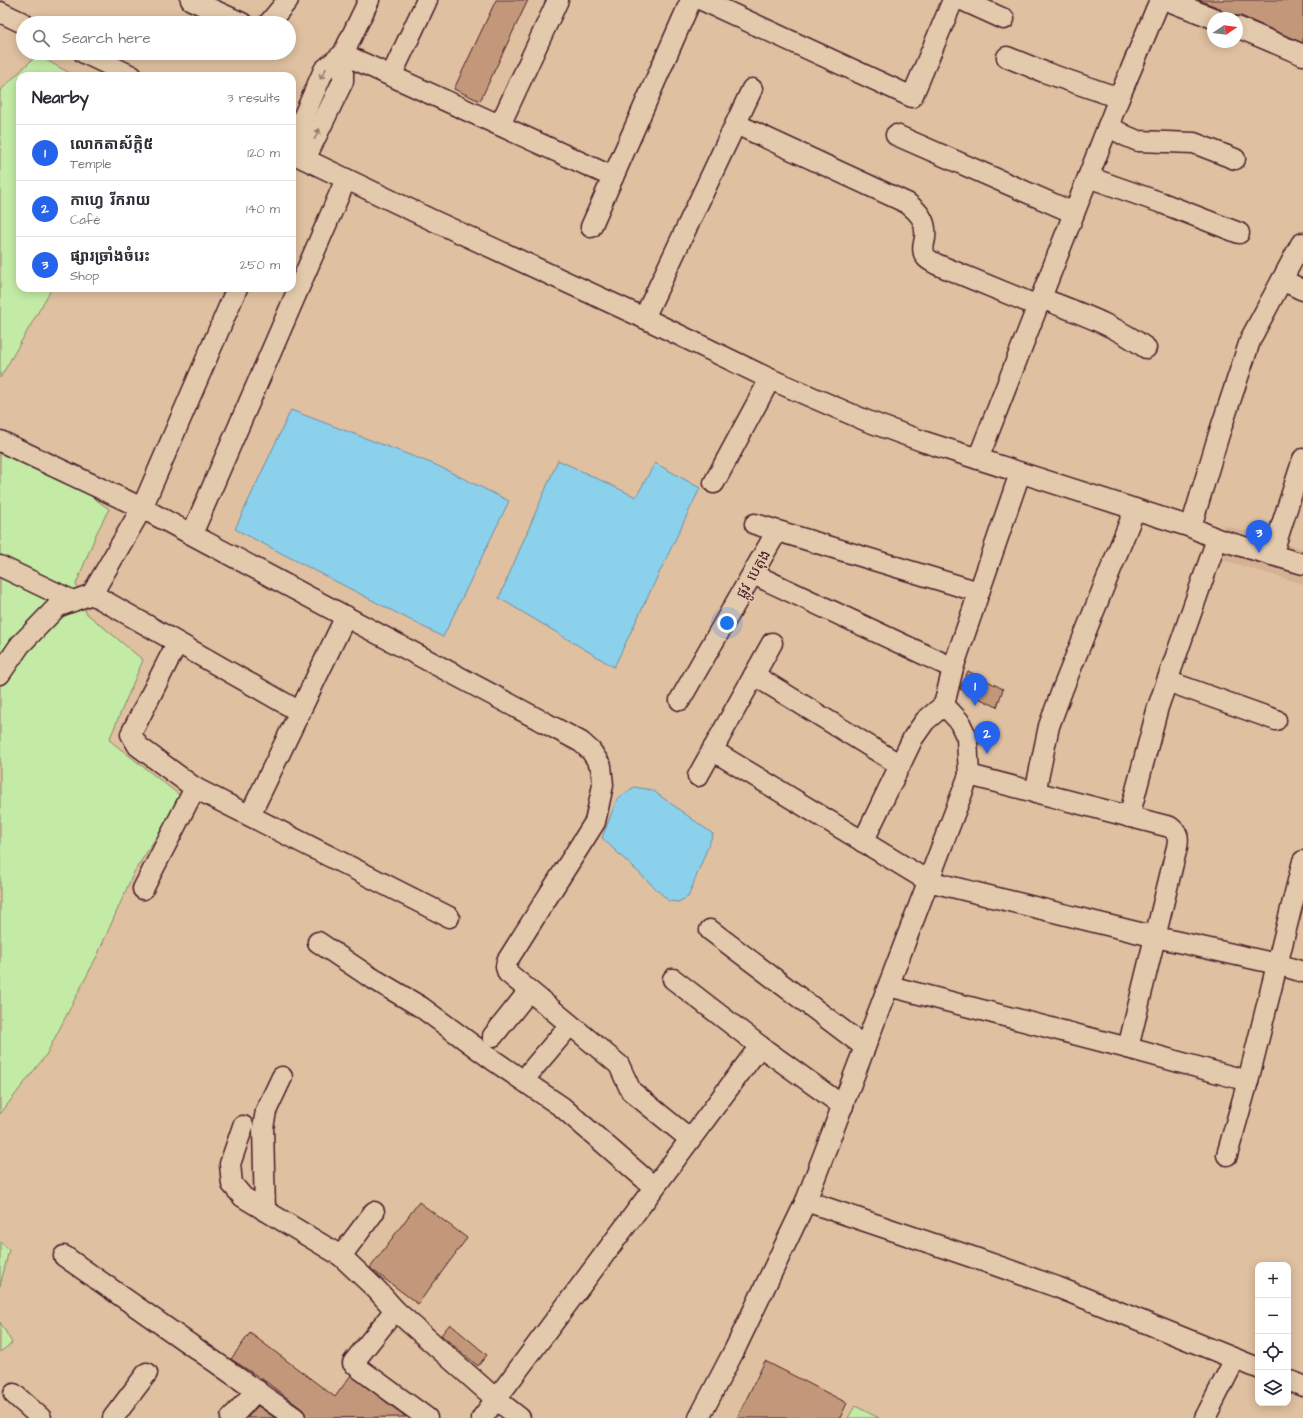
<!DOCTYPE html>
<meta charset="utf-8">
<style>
body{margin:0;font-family:"Architects Daughter","Noto Sans Khmer",sans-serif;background:#f7f7f7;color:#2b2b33}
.controls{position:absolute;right:12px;bottom:12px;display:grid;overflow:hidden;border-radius:8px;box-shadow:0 2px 10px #0003}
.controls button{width:36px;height:36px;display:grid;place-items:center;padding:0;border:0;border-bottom:1px solid #e1e1e2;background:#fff;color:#2b2b33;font:20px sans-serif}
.compass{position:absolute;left:1207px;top:12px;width:36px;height:36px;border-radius:50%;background:#fff;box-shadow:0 2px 10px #0003;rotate:77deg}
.you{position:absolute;left:727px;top:623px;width:14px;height:14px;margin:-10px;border:3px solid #fff;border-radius:50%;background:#1a73e8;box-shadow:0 0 0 6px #1a73e833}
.badge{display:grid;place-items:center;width:26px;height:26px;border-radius:50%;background:#2563eb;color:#fff;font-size:13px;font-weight:700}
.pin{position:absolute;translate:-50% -33px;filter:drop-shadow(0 1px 2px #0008)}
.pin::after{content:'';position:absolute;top:21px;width:14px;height:12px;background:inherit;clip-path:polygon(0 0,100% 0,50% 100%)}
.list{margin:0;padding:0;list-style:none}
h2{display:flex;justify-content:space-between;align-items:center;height:52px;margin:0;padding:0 16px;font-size:17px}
h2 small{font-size:13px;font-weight:400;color:#7c7c81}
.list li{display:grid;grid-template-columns:26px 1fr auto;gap:12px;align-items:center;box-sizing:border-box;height:56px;padding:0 16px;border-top:1px solid #e1e1e2}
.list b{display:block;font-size:15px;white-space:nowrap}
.list p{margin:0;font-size:13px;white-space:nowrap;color:#7c7c81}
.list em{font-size:13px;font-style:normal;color:#7c7c81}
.icon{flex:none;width:22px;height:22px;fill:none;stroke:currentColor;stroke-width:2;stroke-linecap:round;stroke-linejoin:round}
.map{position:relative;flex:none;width:1303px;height:1418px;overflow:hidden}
.search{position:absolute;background:#fff;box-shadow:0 2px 10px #0003;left:16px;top:16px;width:280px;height:44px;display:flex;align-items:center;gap:10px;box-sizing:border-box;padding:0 14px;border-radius:22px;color:#7c7c81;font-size:15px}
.panel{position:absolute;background:#fff;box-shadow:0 2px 10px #0003;left:16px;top:72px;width:280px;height:220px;border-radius:12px}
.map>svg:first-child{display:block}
</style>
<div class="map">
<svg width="1303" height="1418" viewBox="0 0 1303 1418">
<rect width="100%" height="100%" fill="#dfc0a0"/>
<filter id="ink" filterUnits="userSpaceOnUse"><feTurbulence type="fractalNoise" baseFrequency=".025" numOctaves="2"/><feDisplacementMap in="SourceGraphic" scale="8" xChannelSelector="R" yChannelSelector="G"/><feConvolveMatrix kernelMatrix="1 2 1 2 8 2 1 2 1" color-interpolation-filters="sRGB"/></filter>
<g filter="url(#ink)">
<polygon fill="#d4b193" points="1224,525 1303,549 1303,584 1213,557"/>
<g fill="#c3eba6" stroke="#868568">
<polygon points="37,55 75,76 20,76 20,288 52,288 0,378 0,91"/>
<polygon points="0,431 109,509 97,532 76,584 86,613 143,660 109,740 182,797 134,872 97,956 46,1055 0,1114"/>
<polygon points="0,1242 9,1250 0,1286"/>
<polygon points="0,1322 12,1343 0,1352"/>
<polygon points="855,1406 879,1418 848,1418"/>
</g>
<g fill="#8bd1ec" stroke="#718a9f">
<polygon points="291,410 436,465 509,501 443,637 235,529"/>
<polygon points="558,460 636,497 655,463 700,488 614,667 499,598"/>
<polygon points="634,787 652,790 713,834 688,897 678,902 669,901 602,838 617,799"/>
</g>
<g fill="#c3987a" stroke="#4a1f2b">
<polygon points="496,0 528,0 480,101 454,89"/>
<polygon points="1198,0 1303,0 1303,43 1241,16 1235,16 1230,18 1224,17 1222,11 1217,7"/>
<polygon points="968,671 1003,689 997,707 960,689"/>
<polygon points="419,1202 467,1238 418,1304 370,1268"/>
<polygon points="450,1324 487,1355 478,1366 441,1335"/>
<polygon points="250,1333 335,1397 351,1375 406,1417 306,1418 305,1413 302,1409 265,1381 231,1359"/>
<polygon points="765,1361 847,1403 840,1418 737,1418"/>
<polygon points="258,1406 275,1418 247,1418"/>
</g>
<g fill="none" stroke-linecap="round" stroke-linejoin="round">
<defs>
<g id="minor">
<polyline points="191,0 242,23"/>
<polyline points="702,0 912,97 953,0"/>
<polyline points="962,0 1004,19"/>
<polyline points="1166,0 1213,18"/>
<polyline points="0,12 23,23"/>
<polyline points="269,23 288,0"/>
<polyline points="1237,27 1303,55"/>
<polyline points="84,53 132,76"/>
<polyline points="343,54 613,177"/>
<polyline points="1007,57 1044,72 1119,98"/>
<polyline points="391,76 427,0"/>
<path d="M736 124 907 203C919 212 927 221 925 238 924 244 921 251 926 257 928 260 933 262 936 264L1038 306"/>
<polyline points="500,125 558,0"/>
<polyline points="1108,126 1126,136 1138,141 1194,143 1235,159"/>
<polyline points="896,135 1074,213"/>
<polyline points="292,143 324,70 343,54 369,0"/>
<polyline points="292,153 430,219 644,318 770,379 867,421 925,442 1191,527 1217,539 1303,564"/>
<polyline points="305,159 343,81 343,54"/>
<polyline points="1088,177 1162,203 1239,233"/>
<polyline points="591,227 691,0"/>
<polyline points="1282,280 1303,290"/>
<path d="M1041 298C1076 312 1115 325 1146 348"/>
<polyline points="644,318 752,89"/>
<polyline points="0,441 142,508 581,742 591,751 601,766 603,785 595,822 507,961 506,967 508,973 619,1065 631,1091 690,1139"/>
<polyline points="978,459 1119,98 1160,0"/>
<polyline points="714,483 770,379"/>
<polyline points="755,524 979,592"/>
<polyline points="1191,527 1219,434 1251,338 1301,244 1303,243"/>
<polyline points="192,534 346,179"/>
<polyline points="1272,555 1303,459"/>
<polyline points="0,566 73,601"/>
<polyline points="753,574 953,668"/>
<polyline points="92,594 300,712"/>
<polyline points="177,643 131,734 138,746 195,788 449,917"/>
<polyline points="0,674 20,645 57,607 92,594 142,508 237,288"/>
<polyline points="754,675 900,765"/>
<polyline points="1167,681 1276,720"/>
<polyline points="680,700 777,531"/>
<polyline points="712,750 928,881 1156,937 1277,964 1303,972"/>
<path d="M969 775 1170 827C1178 833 1179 837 1177 847L1128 1048"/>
<polyline points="698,776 772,643"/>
<polyline points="1035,793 1049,726 1063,688 1135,509"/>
<polyline points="250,815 346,616"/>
<polyline points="1129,817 1158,707 1217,539"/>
<polyline points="863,842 913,738 925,721 944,705"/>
<polyline points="143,889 195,788"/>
<polyline points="710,930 865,1047"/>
<polyline points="318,942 367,975 421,1007 493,1060 562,1107 654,1187"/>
<polyline points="673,979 760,1046"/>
<polyline points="889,986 1128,1048 1248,1081"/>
<polyline points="493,1036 529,991"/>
<polyline points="531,1071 570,1025"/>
<polyline points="243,1126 230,1164 232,1184 243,1197 341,1256 377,1290 395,1310 497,1400 520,1418"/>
<polyline points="1227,1155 1248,1081 1303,861"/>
<polyline points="806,1201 975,1258 1057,1287 1258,1368"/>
<polyline points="265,1211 263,1128 266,1111 282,1077"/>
<polyline points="64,1256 295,1418"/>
<polyline points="341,1256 374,1212"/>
<polyline points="353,1363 395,1310"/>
<polyline points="360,1369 427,1418"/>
<polyline points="1288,1380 1303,1386"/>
<polyline points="14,1394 41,1418"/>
<polyline points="113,1418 147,1373"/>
<polyline points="231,1418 257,1390"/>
<polyline points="482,1418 760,1046 843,1106"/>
<polyline points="699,1418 735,1349 806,1201 969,775 967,738 959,721 944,705 953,668 1020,473"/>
<polyline points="1205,1418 1235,1359"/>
</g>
</defs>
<use href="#minor" stroke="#4a1f2b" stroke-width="23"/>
<use href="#minor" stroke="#e4caac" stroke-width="20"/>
</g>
<defs><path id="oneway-shaft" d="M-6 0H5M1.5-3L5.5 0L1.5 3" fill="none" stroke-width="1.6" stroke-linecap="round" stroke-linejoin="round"/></defs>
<g stroke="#97746c">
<use href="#oneway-shaft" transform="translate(323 74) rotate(119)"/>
<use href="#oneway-shaft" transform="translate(317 134) rotate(-64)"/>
</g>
</g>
<g text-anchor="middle" stroke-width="3" stroke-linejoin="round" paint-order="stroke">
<g font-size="15" fill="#4a1f2b" stroke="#e4caac">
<text transform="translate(753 574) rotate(-60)" y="5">ផ្លូវ បេតុង</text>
</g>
</g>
</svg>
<div class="controls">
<button>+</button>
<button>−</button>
<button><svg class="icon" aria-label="locate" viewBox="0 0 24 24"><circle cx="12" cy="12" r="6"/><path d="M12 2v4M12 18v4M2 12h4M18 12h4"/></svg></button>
<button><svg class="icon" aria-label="layers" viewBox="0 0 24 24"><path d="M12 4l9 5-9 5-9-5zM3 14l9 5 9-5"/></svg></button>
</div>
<svg class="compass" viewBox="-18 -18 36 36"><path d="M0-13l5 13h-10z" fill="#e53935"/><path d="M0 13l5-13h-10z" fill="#7c7c81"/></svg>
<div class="you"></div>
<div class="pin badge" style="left:975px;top:706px">1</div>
<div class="pin badge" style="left:987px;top:754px">2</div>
<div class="pin badge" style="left:1259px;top:553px">3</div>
<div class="search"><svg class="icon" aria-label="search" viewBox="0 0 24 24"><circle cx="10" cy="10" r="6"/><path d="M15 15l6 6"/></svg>Search here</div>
<section class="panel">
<h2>Nearby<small>3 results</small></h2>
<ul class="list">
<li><span class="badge">1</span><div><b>លោកតាស័ក្តិ៥</b><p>Temple</p></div><em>120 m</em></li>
<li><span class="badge">2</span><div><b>កាហ្វេ រីករាយ</b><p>Café</p></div><em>140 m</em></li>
<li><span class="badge">3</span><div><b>ផ្សារច្រាំងចំរេះ</b><p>Shop</p></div><em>250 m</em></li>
</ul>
</section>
</div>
